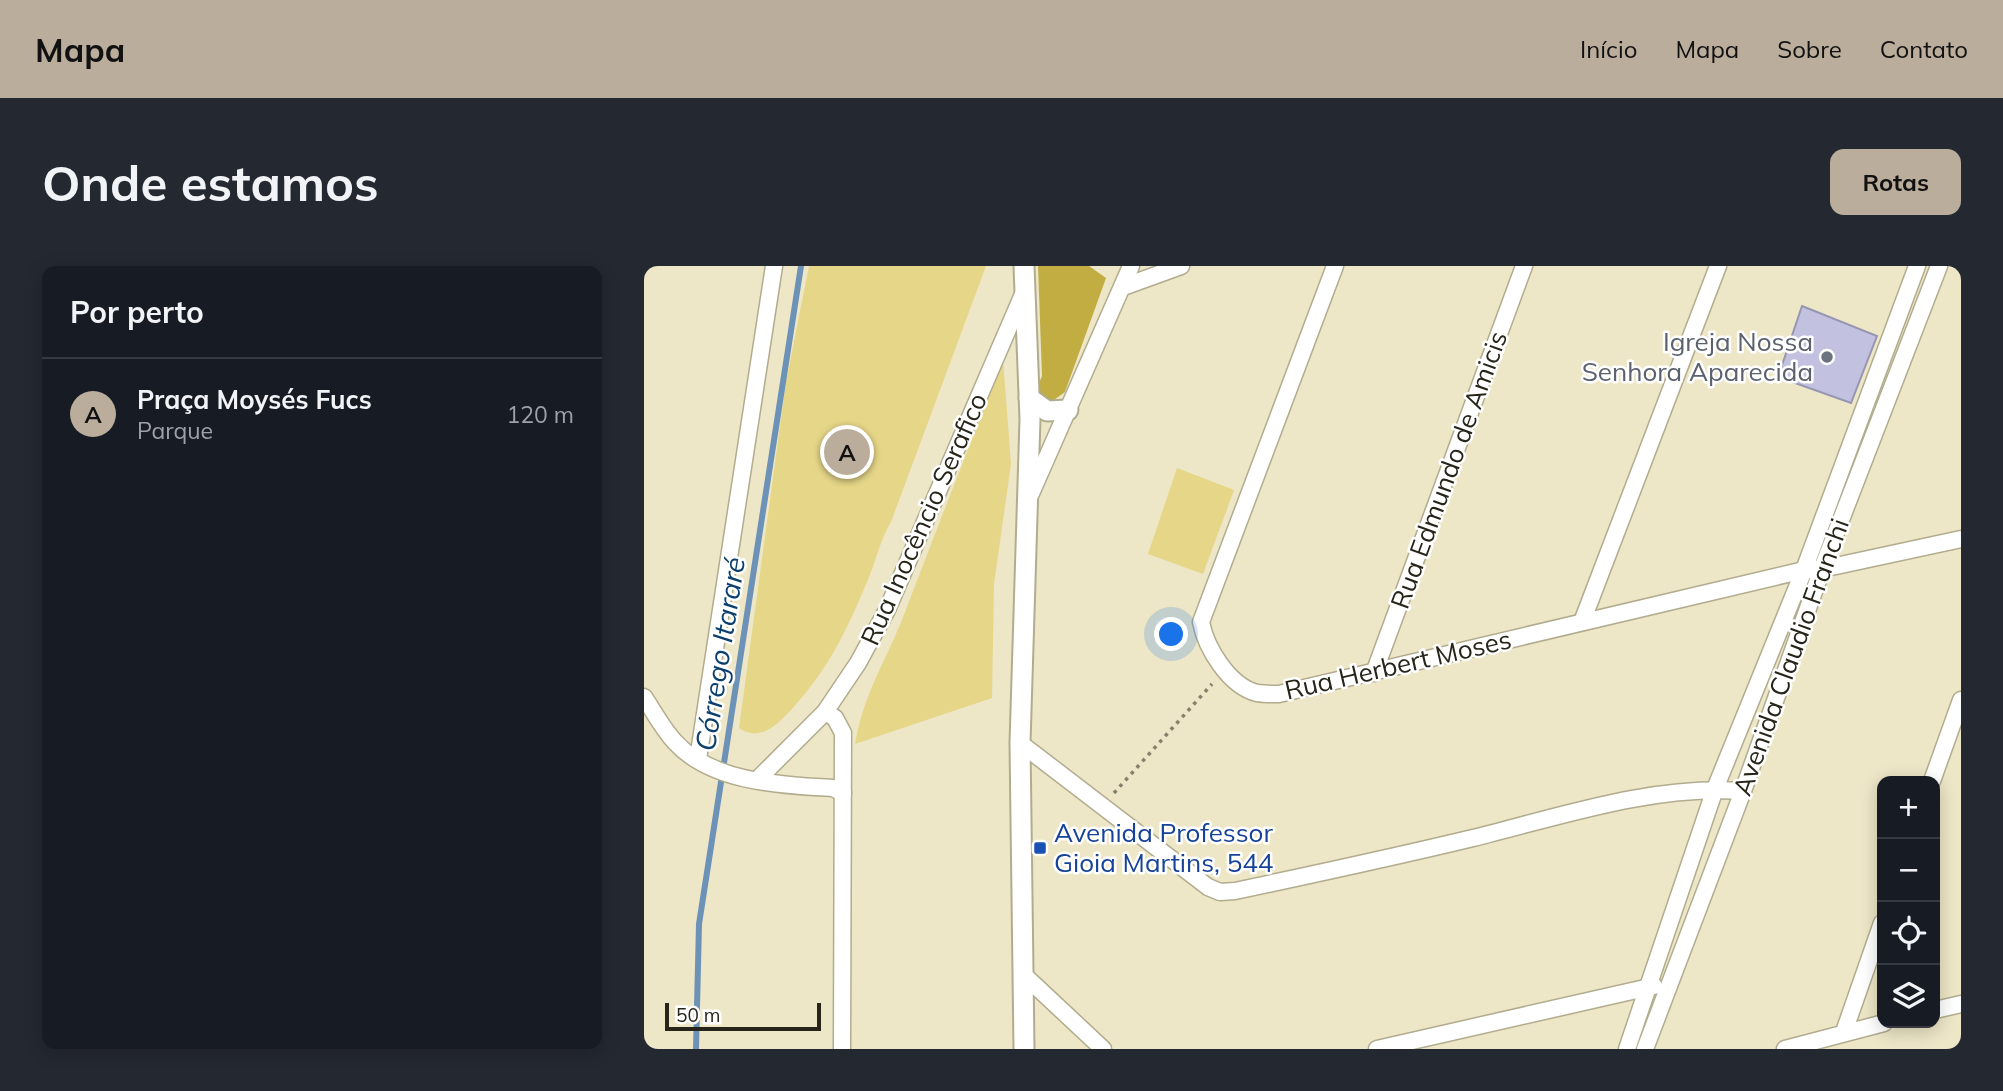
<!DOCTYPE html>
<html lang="pt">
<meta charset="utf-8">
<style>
body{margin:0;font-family:Mulish,sans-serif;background:#242831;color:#f1f3f6}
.controls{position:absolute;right:21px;bottom:21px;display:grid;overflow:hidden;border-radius:14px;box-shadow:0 4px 18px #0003}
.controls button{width:63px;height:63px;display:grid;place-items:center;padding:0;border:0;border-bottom:2px solid #363941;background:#171b24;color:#f1f3f6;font:35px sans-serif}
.scale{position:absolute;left:21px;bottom:18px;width:156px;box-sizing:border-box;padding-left:7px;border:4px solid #272519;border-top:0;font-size:19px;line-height:24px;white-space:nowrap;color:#272519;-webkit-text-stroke:5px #fff;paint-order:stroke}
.you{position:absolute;left:528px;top:369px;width:24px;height:24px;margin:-18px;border:5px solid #fff;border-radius:50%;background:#1a73e8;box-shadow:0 0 0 10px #1a73e833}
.badge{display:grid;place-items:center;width:46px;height:46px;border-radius:50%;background:#bbad9c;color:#111;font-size:23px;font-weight:700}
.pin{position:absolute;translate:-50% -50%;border:4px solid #fff;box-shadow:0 2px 7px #0006}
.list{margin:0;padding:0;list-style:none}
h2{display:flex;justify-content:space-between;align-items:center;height:91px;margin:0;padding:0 28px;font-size:30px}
h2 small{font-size:23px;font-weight:400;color:#9ea1a6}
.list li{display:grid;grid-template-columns:46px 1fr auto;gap:21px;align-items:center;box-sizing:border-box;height:112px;padding:0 28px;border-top:2px solid #363941}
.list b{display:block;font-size:26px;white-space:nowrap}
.list p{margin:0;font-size:23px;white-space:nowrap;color:#9ea1a6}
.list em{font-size:23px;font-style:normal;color:#9ea1a6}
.icon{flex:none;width:38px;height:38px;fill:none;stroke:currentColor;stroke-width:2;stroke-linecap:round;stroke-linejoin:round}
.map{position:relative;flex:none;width:1317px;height:783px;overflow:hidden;border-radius:14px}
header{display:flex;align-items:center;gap:42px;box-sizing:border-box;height:98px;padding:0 35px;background:#bbad9c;color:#111}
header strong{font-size:33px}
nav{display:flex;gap:38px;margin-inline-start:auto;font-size:24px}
.intro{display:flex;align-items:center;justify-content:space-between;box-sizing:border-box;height:168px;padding:0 42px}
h1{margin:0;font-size:49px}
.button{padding:18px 32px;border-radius:14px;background:#bbad9c;color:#111;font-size:24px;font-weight:700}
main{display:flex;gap:42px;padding:0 42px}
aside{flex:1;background:#171b24;border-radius:14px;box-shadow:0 4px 18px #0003}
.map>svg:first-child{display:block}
</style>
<header>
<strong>Mapa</strong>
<nav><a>Início</a><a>Mapa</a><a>Sobre</a><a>Contato</a></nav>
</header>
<div class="intro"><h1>Onde estamos</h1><a class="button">Rotas</a></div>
<main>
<aside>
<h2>Por perto<small></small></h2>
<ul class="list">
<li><span class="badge">A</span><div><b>Praça Moysés Fucs</b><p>Parque</p></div><em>120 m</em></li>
</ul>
</aside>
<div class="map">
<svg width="1317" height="783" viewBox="0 0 1317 783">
<rect width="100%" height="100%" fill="#ede6c7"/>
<g fill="#e6d688">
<path d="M165 0H342L247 256C236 274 233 292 225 311 203 364 185 403 146 445 132 460 115 476 95 462L142 116Z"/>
<path d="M359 94 367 198 350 318 348 432 211 478C219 430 240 398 258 354 291 267 325 181 359 94Z"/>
<polygon points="533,202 590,224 559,308 504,288"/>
</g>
<polygon fill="#c2ad43" points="394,0 445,0 462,12 421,126 407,136 392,124 398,110"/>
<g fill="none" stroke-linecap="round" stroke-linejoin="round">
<polyline stroke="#6c92b7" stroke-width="6" points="52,783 55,658 157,0"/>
</g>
<polygon fill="#c2c2e0" stroke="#9696b3" stroke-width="2" points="1158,40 1233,70 1207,137 1134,111"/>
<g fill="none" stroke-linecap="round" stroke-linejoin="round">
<defs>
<g id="minor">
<path d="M691 0 557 356C562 382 585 420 613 427 620 428 628 428 635 428L1160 304 1178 303 1317 273"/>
<polyline points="479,21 537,0"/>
<polyline points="385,232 487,0"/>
<polyline points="938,356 1074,0"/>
<polyline points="730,407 880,0"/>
<path d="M0 431C10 446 19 463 31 476 68 517 138 519 189 522L199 527"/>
<polyline points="181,446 191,452 199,467 198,783"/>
<path d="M376 477 564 621 576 626 591 625C671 608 750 591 829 572 918 550 1007 519 1099 525"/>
<polyline points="54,493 130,0"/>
<polyline points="113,514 181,446 214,397 243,344 380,26"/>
<polyline points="1288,515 1317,434"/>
<polyline points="381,710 459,783"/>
<polyline points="1291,744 1317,738"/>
<polyline points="1200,766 1238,657"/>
<polyline points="733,783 1010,720"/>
<polyline points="983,783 1071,523 1160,304 1273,0"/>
<polyline points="1001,783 1099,525 1178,303 1295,0"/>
<polyline points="1141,783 1240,757"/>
</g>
<g id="tertiary">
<polyline points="380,0 386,153 376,477 380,783"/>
<polyline points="385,132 403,145 424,144"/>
</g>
</defs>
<use href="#minor" stroke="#b2ac8e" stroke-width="19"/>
<use href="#tertiary" stroke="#b2ac8e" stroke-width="23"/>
<polyline stroke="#86816c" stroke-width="3.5" stroke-dasharray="3.5 5" stroke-linecap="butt" points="470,527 568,418"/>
<use href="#minor" stroke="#fff" stroke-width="16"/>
<use href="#tertiary" stroke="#fff" stroke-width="19"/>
</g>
<circle fill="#6b7280" stroke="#fff" stroke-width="2.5" cx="1183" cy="91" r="7"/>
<rect fill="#1a4fb4" stroke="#fff" stroke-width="2.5" x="389" y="575" width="14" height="14" rx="3.5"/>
<g text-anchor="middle" stroke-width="5" stroke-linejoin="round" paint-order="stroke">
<g font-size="26" fill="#5b616d" stroke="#fff" text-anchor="end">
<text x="1169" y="85">Igreja Nossa<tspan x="1169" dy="30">Senhora Aparecida</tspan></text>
</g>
<g font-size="26" fill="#272519" stroke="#fff">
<text transform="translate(805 204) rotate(-70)" y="9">Rua Edmundo de Amicis</text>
<text transform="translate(280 253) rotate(-66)" y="9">Rua Inocêncio Serafico</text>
<text transform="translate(1147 391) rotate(-70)" y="9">Avenida Claudio Franchi</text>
<text transform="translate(754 399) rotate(-13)" y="9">Rua Herbert Moses</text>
</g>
<g font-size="26" fill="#164399" stroke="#fff" text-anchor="start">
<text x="410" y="576">Avenida Professor<tspan x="410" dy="30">Gioia Martins, 544</tspan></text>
</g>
<g font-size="28" font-style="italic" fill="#0b3f6d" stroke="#fff">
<text transform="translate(76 388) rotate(-81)" y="10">Córrego Itararé</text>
</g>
</g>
</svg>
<div class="controls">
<button>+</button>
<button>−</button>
<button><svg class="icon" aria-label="locate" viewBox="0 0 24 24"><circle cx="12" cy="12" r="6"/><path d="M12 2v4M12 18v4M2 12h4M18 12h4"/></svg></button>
<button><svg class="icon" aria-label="layers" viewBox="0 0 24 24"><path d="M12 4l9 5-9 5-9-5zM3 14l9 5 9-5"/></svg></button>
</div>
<div class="scale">50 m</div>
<div class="you"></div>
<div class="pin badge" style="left:203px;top:186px">A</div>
</div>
</main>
